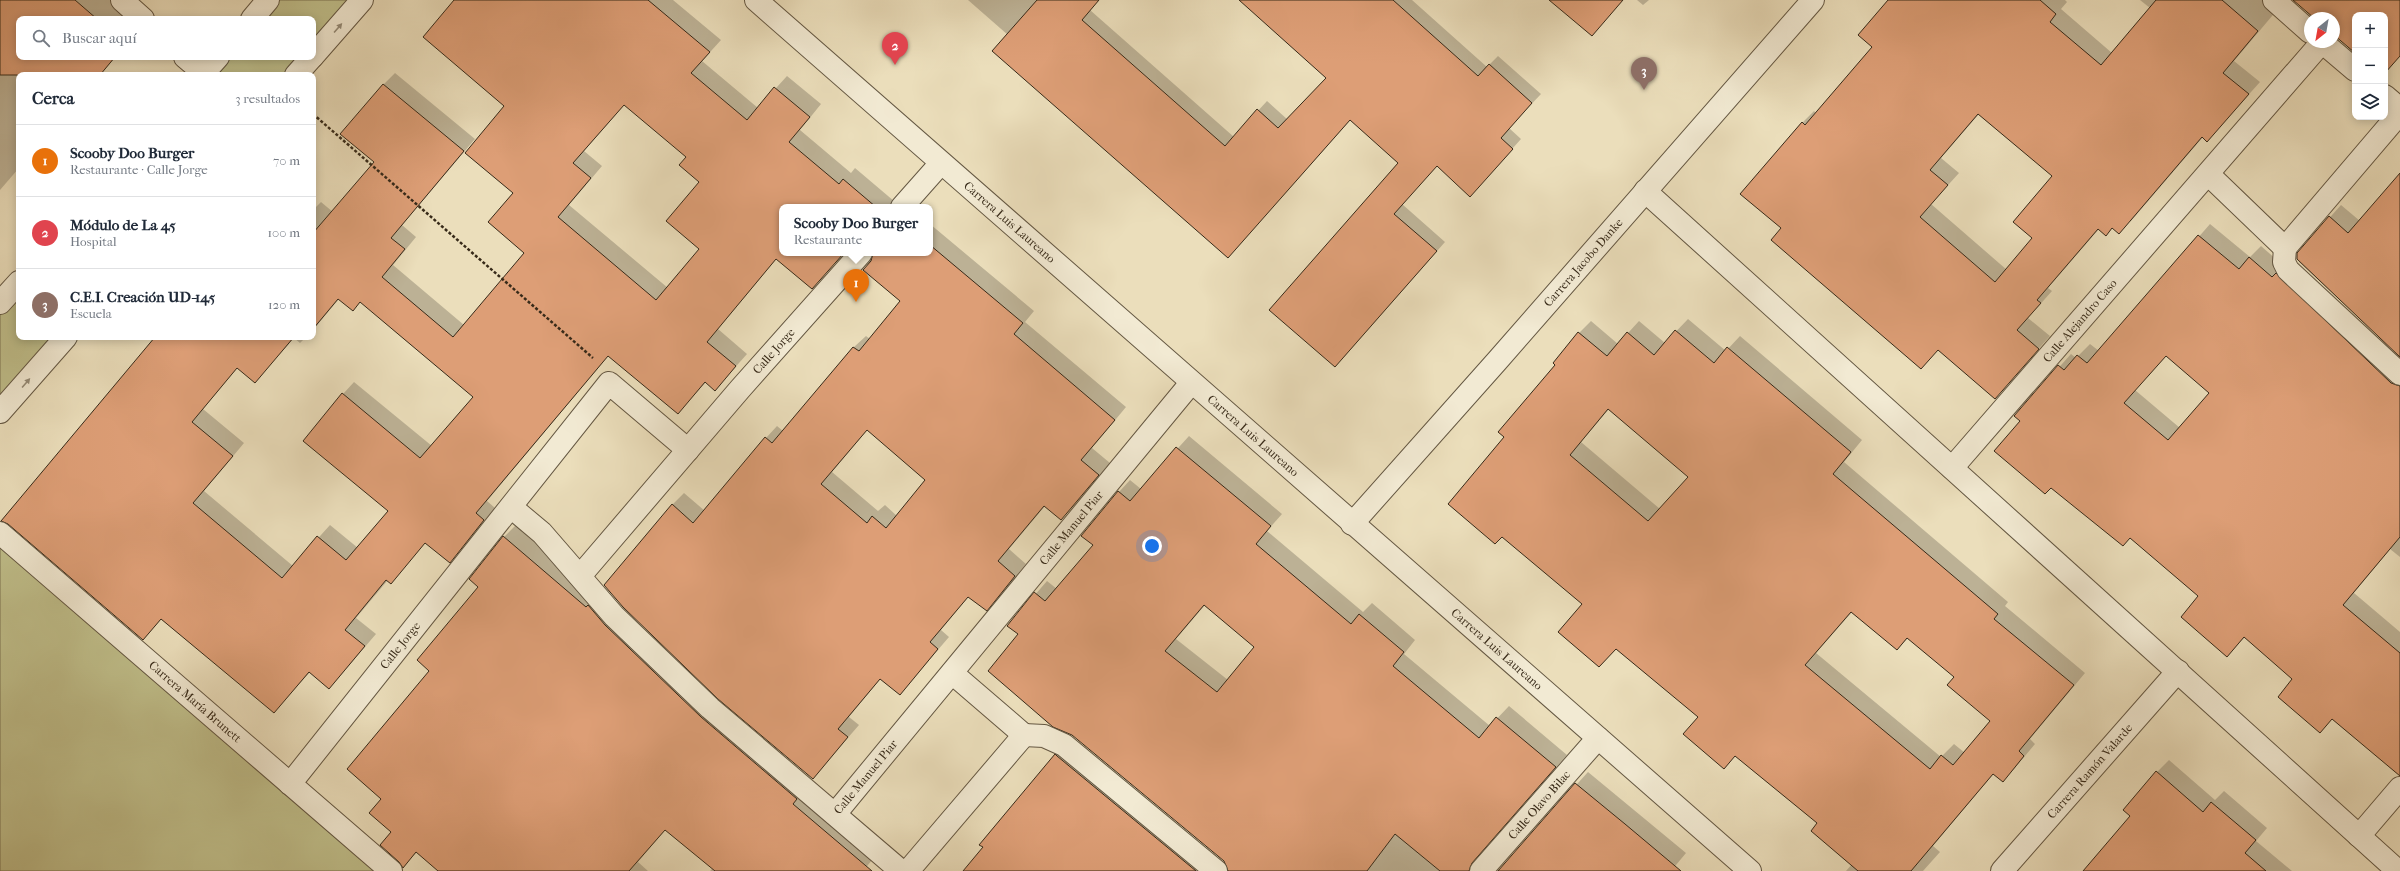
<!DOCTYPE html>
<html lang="es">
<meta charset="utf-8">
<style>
body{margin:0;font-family:"IM FELL French Canon",serif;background:#f2f2f3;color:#1f2937}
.controls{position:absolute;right:12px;top:12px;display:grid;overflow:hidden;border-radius:8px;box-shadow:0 2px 10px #0003}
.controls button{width:36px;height:36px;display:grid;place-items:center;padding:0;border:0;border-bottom:1px solid #e0e1e3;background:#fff;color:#1f2937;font:20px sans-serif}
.compass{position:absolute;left:2304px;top:12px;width:36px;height:36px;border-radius:50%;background:#fff;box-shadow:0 2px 10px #0003;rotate:211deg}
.you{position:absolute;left:1152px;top:546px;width:14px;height:14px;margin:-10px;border:3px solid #fff;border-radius:50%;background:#1a73e8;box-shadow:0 0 0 6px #1a73e833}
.badge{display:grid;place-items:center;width:26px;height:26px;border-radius:50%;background:#8f2418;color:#fff;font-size:13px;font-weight:700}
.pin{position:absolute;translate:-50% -33px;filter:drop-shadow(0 1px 2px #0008)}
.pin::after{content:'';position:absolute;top:21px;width:14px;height:12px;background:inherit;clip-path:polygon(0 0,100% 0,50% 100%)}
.popup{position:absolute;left:779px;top:204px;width:154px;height:52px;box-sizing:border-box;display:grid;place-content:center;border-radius:8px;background:#fff;filter:drop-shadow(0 1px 3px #0005);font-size:13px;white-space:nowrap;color:#747a83}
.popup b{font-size:15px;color:#1f2937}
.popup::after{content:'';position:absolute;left:50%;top:100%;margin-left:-8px;border:8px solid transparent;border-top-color:#fff}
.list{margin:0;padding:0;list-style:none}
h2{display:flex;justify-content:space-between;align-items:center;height:52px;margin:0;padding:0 16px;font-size:17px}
h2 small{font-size:13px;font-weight:400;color:#747a83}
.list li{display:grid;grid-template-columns:26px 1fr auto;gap:12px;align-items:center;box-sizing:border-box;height:72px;padding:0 16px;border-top:1px solid #e0e1e3}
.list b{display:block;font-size:15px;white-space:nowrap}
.list p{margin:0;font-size:13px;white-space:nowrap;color:#747a83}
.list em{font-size:13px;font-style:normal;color:#747a83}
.icon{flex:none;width:22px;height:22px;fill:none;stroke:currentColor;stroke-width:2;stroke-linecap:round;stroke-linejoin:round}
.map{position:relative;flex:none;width:2400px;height:871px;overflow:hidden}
.search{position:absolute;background:#fff;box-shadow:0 2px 10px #0003;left:16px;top:16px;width:300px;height:44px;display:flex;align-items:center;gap:10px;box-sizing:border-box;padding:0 14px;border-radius:8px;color:#747a83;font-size:15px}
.panel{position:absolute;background:#fff;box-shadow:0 2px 10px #0003;left:16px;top:72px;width:300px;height:268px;border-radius:8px}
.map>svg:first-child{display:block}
</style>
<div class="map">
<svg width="2400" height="871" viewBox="0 0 2400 871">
<rect width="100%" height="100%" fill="#ebdebb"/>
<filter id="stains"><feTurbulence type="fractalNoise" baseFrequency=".005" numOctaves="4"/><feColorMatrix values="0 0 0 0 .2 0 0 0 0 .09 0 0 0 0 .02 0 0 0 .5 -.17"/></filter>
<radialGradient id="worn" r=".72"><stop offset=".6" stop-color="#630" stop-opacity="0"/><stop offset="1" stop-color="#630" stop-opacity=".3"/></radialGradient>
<g fill="#c0bf8b" stroke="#7c7452">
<polygon points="268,0 362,0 313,56 313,19 252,19"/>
<polygon points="218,57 312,57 296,75 202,75"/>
<polygon points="19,282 19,337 66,337 0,412 0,303"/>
<polygon points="0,533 391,871 0,871"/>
</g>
<g fill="#0003" fill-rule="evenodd">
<polygon points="0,0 129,0 132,19 19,19 19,57 115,57 99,75 19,75 19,168 0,190"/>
<path d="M454 0H673L721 40 702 61 758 108 787 76 821 104 800 130 851 173 855 168 901 207H782V253H844L812 288 777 258 718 329 747 354 715 390 706 382 678 413 609 355 487 501 495 508 461 550 450 562 426 542 390 582 388 580 356 618 376 634 340 676 329 688 310 672 274 712 162 618 143 639 156 337H306L300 343 294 338 255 382 238 367 203 409 244 443 204 491 293 566 330 525 358 548 389 511 343 394 354 382 432 446 474 396 361 301 353 310 339 299 313 330V210L321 202 333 212 375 162 383 85 395 73 475 139 402 225 416 237 393 265 464 325 525 253 514 193 506 105ZM625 104 688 157 700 182 701 249 668 288 569 205 602 166 584 151Z"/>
<polygon points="968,0 1099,0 1090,10 1234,137 1267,101 1288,120 1327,78 1252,0 1412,0 1487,67 1498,56 1541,94 1509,128 1521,139 1479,186 1437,165 1402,204 1445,242 1344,357 1399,163 1351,119 1228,257 1008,35"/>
<polygon points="1637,0 1649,0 1643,5"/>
<path d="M1890 0H2065L2067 2 2061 9 2112 53 2150 8 2140 0H2281L2283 3 2234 61 2260 82 2207 141 2203 137 2131 221 2113 227 2106 235 2099 229 2048 288 2052 291 2028 318 2050 336 1995 398 1938 349 1802 123 1814 111 1816 113 1874 47ZM1979 114 2053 176 2034 238 2007 270 1931 204 1959 173 1941 158Z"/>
<polygon points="2400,176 2400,356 2299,262 2298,253 2341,205 2360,221"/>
<path d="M930 224 1034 311 1025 322 1126 407 1092 448 1110 463 1073 507 1061 519 1045 506 1009 549 1026 564 998 598 987 609 969 596 941 630 949 637 900 694 881 678 849 717 859 725 813 778 672 505 684 493 705 511 766 438 777 426 783 431 854 347 866 336 870 339 902 301 864 270 874 253H930ZM868 429 926 480 897 516 885 505 878 511 832 472Z"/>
<path d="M2210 224 2250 257 2261 246 2400 368V557L2390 549 2354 593 2400 632V775L2333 718 2320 731 2294 679 2245 637 2227 655 2200 596 2016 415 2071 354 2076 358 2090 344 2099 351ZM2167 355 2211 393 2180 428 2135 390Z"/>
<path d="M1688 319 1726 351 1740 336 1862 440 1844 462 2008 602 2005 606 2085 673 2030 739 2035 744 2014 769 2003 780 1994 773 1933 846 1940 852 1923 871H1846L1852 864 1818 823 1736 755 1724 767 1699 717 1617 648 1599 666 1583 604 1506 437 1579 333 1591 321 1618 344 1639 321 1665 343ZM1609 409 1690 477 1660 509 1581 442ZM1852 612 1897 649 1908 638 1955 677 1992 721 1965 753 1954 744 1941 757 1816 653Z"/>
<path d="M1189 436 1282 514 1267 531 1363 612 1372 603 1415 640 1404 654 1490 726 1509 706 1567 755 1483 850 1480 856 1489 871H1229L1225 861 1020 634 1008 626 1047 581 1057 589 1094 545 1119 492 1130 480 1141 489ZM1205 605 1256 647 1228 680 1176 639Z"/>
<polygon points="516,525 598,595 877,854 863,871 710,871 713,868 666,829 638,862 648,871 440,871 417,852 403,866 382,799 431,671 479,587 504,537"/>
<polygon points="1067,743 1224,871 964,871 1055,755"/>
<polygon points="2169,760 2215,800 2224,791 2267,828 2256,841 2292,871 2103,871 2157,772"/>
<polygon points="1588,772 1686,853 1671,871 1494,871 1501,868"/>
</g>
<g fill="#dd9e76" stroke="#372a19" fill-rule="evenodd">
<polygon points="0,0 75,0 97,19 19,19 19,57 115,57 100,75 0,75"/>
<path d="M454 0H648L710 52 691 73 747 120 774 87 810 117 789 142 839 184 843 179 876 207H782V253H844L812 289 776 259 707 342 736 366 715 391 705 382 678 414 608 356 476 513 484 520 450 563 425 543 391 584 386 580 345 630 365 646 329 689 309 672 274 713 161 619 143 640 8 524 1 521 155 337H294L255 383 237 368 192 422 233 456 193 503 282 578 317 536 346 560 388 511 303 441 342 393 420 458 473 397 360 302 353 311 338 299 313 329V233L374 162 340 134 383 84 464 151 391 238 405 249 382 277 453 337 524 253 488 222 513 193 465 153 504 106 423 37ZM624 105 686 157 679 165 699 182 666 221 699 249 656 300 558 217 591 178 573 163Z"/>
<polygon points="1037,0 1099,0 1082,20 1225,146 1257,109 1278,128 1326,78 1239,0 1393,0 1478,76 1489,64 1532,103 1501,138 1513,149 1470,197 1437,166 1394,214 1437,251 1335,367 1269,310 1398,163 1350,120 1228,258 992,51"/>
<polygon points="1549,0 1623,0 1592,36"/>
<path d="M1888 0H2040L2056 14 2050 22 2101 65 2156 0H2222L2258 31 2223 73 2249 94 2207 142 2202 137 2119 234 2112 228 2106 236 2098 229 2037 300 2041 303 2017 330 2039 349 1995 399 1938 350 1921 369 1771 240 1781 228 1740 194 1802 122 1805 125 1872 47 1858 35ZM1978 114 2052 176 2013 222 2032 238 1995 282 1920 217 1948 185 1930 170Z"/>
<polygon points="2293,0 2400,0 2400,56 2385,73 2385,15 2355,15 2355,53 2334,35 2334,18 2314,18"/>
<polygon points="2400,173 2400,357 2297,259 2297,253 2329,216 2348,233"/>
<path d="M2198 235 2239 269 2249 257 2272 277 2276 273 2391 383 2400 386V537L2343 605 2400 653V776L2332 719 2320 733 2278 697 2292 679 2244 637 2227 657 2181 617 2198 596 2130 538 2123 546 2051 488 2045 494 1994 451 2020 421 2014 416 2058 365 2064 370 2077 355 2087 363ZM2166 356 2209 393 2168 440 2124 403Z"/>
<path d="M930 245 1023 323 1014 334 1115 420 1081 460 1099 475 1061 520 1044 506 998 561 1015 576 987 611 968 597 930 642 938 649 900 695 880 679 838 729 848 737 813 779 718 699 623 607 604 585 672 504 693 523 765 437 772 443 853 347 859 351 900 301 863 270 871 261 873 253H930ZM867 430 925 480 886 528 872 516 867 523 821 484Z"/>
<path d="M1675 330 1714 363 1727 347 1851 452 1833 474 1998 614 1994 619 2074 685 2019 751 2024 756 2003 782 1993 774 1911 871H1858L1811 831 1817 823 1735 756 1724 769 1683 734 1698 717 1616 649 1599 667 1558 632 1582 604 1502 537 1495 544 1448 504 1504 437 1498 432 1555 365 1553 363 1578 332 1607 356 1627 332 1654 355ZM1608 409 1688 477 1648 521 1570 455ZM1851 612 1897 650 1907 638 1954 677 1947 685 1990 721 1953 765 1941 755 1930 769 1805 665Z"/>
<path d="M1176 447 1271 526 1256 544 1351 624 1359 614 1404 652 1393 666 1479 738 1496 717 1556 767 1472 863 1469 871H1440L1395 834 1367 871H1228L1224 861 1072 735 1053 727 988 671 1018 634 1007 626 1034 592 1045 601 1093 545 1081 536 1118 491 1130 501ZM1204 605 1254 647 1217 692 1165 651Z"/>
<polygon points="503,536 586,607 588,605 605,625 701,717 797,799 793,804 872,871 715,871 665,830 629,871 438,871 416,852 403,868 399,862 380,845 391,832 369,813 381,799 347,769 429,671 417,660 478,587 469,579"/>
<polygon points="1055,754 1057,756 1196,871 963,871 983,847 979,845"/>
<polygon points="2156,771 2203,812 2211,802 2256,840 2245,853 2266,871 2083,871 2130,816 2123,810"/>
<polygon points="1575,783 1625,824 1681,871 1498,871"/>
</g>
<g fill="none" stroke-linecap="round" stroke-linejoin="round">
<defs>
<g id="minor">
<polyline points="122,0 143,19"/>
<path id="s1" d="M756 0 1750 871"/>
<polyline points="2274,0 2310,32"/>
<polyline points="252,19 268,0"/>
<polyline points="2322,42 2355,70"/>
<polyline points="313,56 362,0"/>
<polyline points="185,57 204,73"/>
<polyline points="202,75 218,57"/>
<polyline points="296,75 312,57"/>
<polyline points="2385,96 2400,109"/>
<polyline points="2208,174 2285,248"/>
<polyline points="1645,191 2398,871"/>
<polyline points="902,207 941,163"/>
<polyline points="2285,248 2400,113"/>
<polyline points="2285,248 2284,262 2288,270 2400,374"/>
<polyline points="0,303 19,282"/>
<polyline points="0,412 66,337"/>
<path id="s2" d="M1952 468 2322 42"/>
<polyline points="511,507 542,533 614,616 710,708 901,871"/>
<path id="s3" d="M1352 524 1497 361 1813 0"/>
<path id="s4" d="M0 533 391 871"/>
<path id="s5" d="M580 576 740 389 861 253"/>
<polyline points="952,673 1024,735"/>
<polyline points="1024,735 1044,736 1064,745 1216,871"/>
<path id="s6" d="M290 784 609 383 688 450"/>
<path id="s7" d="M835 814 1191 383"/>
<polyline points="2359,836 2400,788"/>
<polyline points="908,871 1024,735"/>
<path id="s8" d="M1481 871 1598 738"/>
<path id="s9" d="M2002 871 2178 671"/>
</g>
</defs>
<use href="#minor" stroke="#645742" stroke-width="24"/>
<polyline stroke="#372a19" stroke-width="2.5" stroke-dasharray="3 2" stroke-linecap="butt" points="313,114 593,358"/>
<use href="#minor" stroke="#f2ead3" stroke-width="22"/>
</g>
<defs><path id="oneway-solid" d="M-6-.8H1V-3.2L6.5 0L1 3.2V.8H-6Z"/></defs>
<g fill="#948a76">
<use href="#oneway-solid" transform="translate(338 28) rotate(-49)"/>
<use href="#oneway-solid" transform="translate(26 383) rotate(-49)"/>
</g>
<g text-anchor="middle" stroke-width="3.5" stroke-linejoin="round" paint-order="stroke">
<g font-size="12" fill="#372a19" stroke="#f2ead3">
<text dy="4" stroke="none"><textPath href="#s1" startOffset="337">Carrera Luis Laureano</textPath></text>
<text dy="4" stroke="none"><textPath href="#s3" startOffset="349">Carrera Jacobo Danke</textPath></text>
<text dy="4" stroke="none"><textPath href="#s2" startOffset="195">Calle Alejandro Caso</textPath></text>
<text dy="4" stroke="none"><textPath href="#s5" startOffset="297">Calle Jorge</textPath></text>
<text dy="4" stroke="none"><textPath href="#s1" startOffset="661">Carrera Luis Laureano</textPath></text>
<text dy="4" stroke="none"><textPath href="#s7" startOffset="371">Calle Manuel Piar</textPath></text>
<text dy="4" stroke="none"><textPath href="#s6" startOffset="177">Calle Jorge</textPath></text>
<text dy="4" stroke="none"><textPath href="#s1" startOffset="985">Carrera Luis Laureano</textPath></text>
<text dy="4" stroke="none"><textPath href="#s4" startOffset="258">Carrera María Brunett</textPath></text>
<text dy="4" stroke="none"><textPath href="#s9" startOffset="133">Carrera Ramón Valarde</textPath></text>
<text dy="4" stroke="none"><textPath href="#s7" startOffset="48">Calle Manuel Piar</textPath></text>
<text dy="4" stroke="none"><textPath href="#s8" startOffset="88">Calle Olavo Bilac</textPath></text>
</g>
</g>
<rect width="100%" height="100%" filter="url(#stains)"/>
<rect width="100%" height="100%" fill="url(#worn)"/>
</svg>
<div class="controls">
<button>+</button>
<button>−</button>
<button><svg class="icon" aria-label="layers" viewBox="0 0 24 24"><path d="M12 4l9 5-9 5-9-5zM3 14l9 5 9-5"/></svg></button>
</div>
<svg class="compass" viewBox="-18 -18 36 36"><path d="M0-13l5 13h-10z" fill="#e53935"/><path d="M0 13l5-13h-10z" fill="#747a83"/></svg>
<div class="you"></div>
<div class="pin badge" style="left:856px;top:302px;background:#e8710a">1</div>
<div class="popup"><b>Scooby Doo Burger</b>Restaurante</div>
<div class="pin badge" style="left:895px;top:65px;background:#e0444e">2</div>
<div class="pin badge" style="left:1644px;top:90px;background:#8d6e63">3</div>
<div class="search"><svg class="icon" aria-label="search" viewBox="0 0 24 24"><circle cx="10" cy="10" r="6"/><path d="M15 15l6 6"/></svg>Buscar aquí</div>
<section class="panel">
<h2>Cerca<small>3 resultados</small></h2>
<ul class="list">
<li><span class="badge" style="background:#e8710a">1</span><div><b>Scooby Doo Burger</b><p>Restaurante · Calle Jorge</p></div><em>70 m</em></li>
<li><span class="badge" style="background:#e0444e">2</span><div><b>Módulo de La 45</b><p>Hospital</p></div><em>100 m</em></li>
<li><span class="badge" style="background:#8d6e63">3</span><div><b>C.E.I. Creación UD-145</b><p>Escuela</p></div><em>120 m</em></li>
</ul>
</section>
</div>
